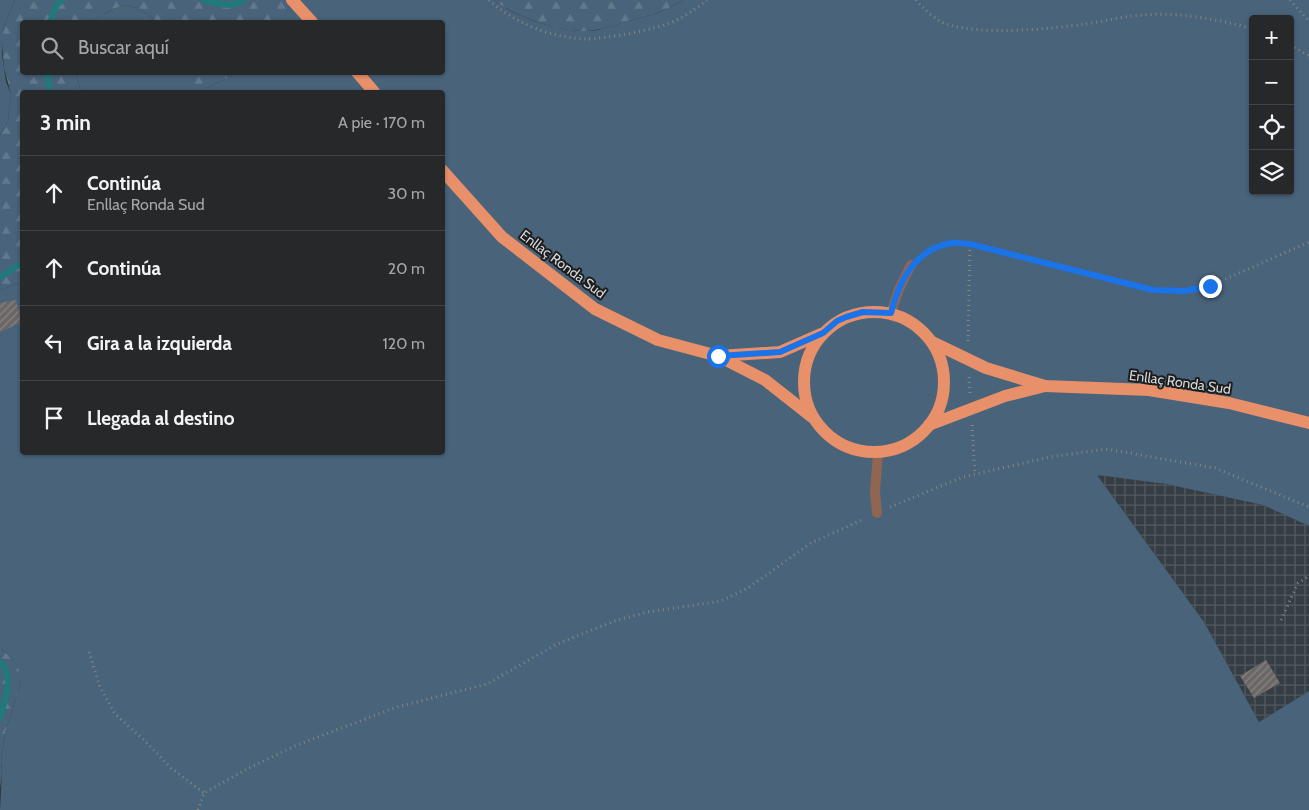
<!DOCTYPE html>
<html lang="es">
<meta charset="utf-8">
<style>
body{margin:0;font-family:Cabin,sans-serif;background:#323436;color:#f1f3f6}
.controls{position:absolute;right:15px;top:15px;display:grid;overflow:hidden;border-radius:5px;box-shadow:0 1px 4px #0004}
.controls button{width:45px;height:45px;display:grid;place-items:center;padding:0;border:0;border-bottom:1px solid #424447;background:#26282a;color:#f1f3f6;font:25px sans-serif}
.stop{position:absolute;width:15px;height:15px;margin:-11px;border:4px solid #1a73e8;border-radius:50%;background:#fff}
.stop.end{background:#1a73e8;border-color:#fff;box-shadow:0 1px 5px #0008}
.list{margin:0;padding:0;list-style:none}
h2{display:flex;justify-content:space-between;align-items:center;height:65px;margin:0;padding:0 20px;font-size:21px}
h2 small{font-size:16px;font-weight:400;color:#a4a6a8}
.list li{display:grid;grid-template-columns:32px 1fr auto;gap:15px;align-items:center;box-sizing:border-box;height:75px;padding:0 20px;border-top:1px solid #424447}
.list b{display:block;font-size:19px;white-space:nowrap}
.list p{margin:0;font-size:16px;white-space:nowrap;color:#a4a6a8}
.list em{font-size:16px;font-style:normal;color:#a4a6a8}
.icon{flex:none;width:28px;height:28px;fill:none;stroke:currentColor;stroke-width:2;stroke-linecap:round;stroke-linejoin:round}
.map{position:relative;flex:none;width:1309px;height:810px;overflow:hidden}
.search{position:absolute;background:#26282a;box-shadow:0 1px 4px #0004;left:20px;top:20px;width:425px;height:55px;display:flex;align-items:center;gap:12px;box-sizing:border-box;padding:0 18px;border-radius:5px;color:#a4a6a8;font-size:19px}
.panel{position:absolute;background:#26282a;box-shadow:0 1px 4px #0004;left:20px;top:90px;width:425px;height:365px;border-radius:5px}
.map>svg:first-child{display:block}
</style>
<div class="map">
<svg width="1309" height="810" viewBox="0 0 1309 810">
<defs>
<pattern id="industrial-grid" width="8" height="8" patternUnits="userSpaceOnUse" patternTransform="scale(1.25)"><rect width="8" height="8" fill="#363e45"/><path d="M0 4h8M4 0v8" fill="none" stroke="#52595f"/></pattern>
<pattern id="forest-firs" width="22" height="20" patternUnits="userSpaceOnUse" patternTransform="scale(1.25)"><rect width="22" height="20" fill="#48637a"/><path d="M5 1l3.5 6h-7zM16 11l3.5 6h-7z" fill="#62798c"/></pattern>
<pattern id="building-hatch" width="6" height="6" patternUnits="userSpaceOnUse" patternTransform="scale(1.25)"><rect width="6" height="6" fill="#6b6766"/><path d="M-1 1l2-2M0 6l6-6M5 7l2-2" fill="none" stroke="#868382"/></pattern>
</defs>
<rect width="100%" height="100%" fill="#333638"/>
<polygon fill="url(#industrial-grid)" points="1097,475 1166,484 1263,505 1309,526 1309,691 1259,722 1204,622"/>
<g fill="#48637a" fill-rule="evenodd">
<polygon points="0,0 15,0 4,26 2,54 6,82 11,94 8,121 0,135"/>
<path d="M294 0H494C516 18 556 30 584 31 597 32 610 26 622 23 643 17 665 13 683 0H1309V526L1263 505 1166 484 1097 475 1204 622 1259 722 1309 691V810H0L2 773 1 760 5 733 21 682 18 670 12 659 0 647V290L22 282V452H442V92H81L76 73H184L188 77 207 88 238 73 442 72V22H280ZM1253 19H1290V191H1253Z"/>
<polygon points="125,5 138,8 158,22 91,22 113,9"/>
</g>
<g fill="url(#forest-firs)">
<polygon points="15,0 294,0 280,22 158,22 138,8 125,5 113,9 91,22 22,22 22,72 76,73 81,92 22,92 22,282 0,290 0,135 8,121 11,94 4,68 2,41 4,26"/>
<path d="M494 0H683C665 13 643 17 622 23 609 27 597 31 584 31 559 32 513 16 494 0Z"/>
<polygon points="184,73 238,73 207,88 195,87"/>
<polygon points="0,647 12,659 19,670 21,682 5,733 1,760 2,773 0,789"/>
</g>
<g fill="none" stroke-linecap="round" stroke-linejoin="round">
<g stroke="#207a7c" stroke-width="6">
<path d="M203 0C215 3 233 9 243 0"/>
<polyline points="50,22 56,6 62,0"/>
<polyline points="47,72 50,92"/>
<polyline points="0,277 22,263"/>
<path d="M0 662C15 678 5 699 0 718"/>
</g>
</g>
<g fill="url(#building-hatch)">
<polygon points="16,300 22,322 0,332 0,303"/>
<polygon points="1266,660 1280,683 1254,698 1240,676"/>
</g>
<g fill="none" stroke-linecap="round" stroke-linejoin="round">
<g stroke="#838687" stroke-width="3" stroke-dasharray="1 4" stroke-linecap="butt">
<path d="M489 0C514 23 552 38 586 39 605 39 658 29 675 21 687 15 697 8 707 0"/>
<path d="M916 0C921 7 938 22 946 24 985 36 1045 29 1086 24 1105 21 1124 16 1143 15 1180 12 1217 19 1253 29"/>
<polyline points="1290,0 1309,21"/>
<polyline points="1290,45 1309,56"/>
<path d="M921 257C937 244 951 243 970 244L1153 290 1185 291 1210 286 1309 242"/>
<polyline points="968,341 970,244"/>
<polyline points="969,377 970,394"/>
<polyline points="972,425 975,474"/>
<polyline points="890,507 963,477 1050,457 1106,449 1215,468 1309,507"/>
<polyline points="1281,620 1298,583 1309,576"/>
<polyline points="89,652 100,687 115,714 146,742 171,768 204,793"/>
<polyline points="198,810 204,793 249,768 297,745 397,707 487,684 557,644 617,620 648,612 721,601 748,588 811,543 864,519"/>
</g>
<g stroke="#906552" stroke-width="10">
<polyline points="891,313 899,289 911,265"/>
<polyline points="877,513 875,492 878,452"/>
</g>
<g stroke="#e89069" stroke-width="12">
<polyline points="292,0 312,22"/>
<polyline points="357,72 374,92"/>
<polyline points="442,170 502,237 595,309 658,340 718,356 765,380 812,417"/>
<circle cx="874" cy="382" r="70"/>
<polyline points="932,342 986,368 1045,386 1149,390 1229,403 1309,423"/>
<polyline points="718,356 780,352 821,334"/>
<polyline points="929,425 1005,396 1045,386"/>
</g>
</g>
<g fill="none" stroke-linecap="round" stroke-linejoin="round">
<path stroke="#1a73e8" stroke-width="6" d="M718 356 780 352 823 333 837 321 846 317 863 312 891 313C899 281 915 249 951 243 957 242 964 244 970 244L1153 290 1185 291 1210 286"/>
</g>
<g text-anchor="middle" stroke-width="4" stroke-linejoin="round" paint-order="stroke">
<g font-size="14" fill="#d6d8d9" stroke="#1c1d1e">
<text transform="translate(563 264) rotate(37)" y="5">Enllaç Ronda Sud</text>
<text transform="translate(1180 382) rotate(8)" y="5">Enllaç Ronda Sud</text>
</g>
</g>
</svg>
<div class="controls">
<button>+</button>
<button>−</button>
<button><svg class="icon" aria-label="locate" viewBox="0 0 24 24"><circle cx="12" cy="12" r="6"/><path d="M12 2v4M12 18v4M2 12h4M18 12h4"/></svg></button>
<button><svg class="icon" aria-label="layers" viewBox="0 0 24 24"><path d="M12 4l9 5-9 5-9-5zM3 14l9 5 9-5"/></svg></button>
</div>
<div class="stop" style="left:718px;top:356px"></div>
<div class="stop end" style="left:1210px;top:286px"></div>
<div class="search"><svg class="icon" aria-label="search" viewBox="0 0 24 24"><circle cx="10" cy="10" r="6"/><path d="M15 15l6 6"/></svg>Buscar aquí</div>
<section class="panel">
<h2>3 min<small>A pie · 170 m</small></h2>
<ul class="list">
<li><svg class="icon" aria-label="ahead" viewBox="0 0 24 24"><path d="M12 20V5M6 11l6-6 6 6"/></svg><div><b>Continúa</b><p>Enllaç Ronda Sud</p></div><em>30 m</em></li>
<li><svg class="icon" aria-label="ahead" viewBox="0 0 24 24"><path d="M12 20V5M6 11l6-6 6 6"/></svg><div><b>Continúa</b></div><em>20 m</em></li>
<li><svg class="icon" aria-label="left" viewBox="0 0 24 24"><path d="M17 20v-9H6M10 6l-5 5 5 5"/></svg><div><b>Gira a la izquierda</b></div><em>120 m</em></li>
<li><svg class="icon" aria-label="arrive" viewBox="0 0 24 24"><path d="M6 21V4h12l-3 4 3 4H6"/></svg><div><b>Llegada al destino</b></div></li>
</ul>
</section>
</div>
